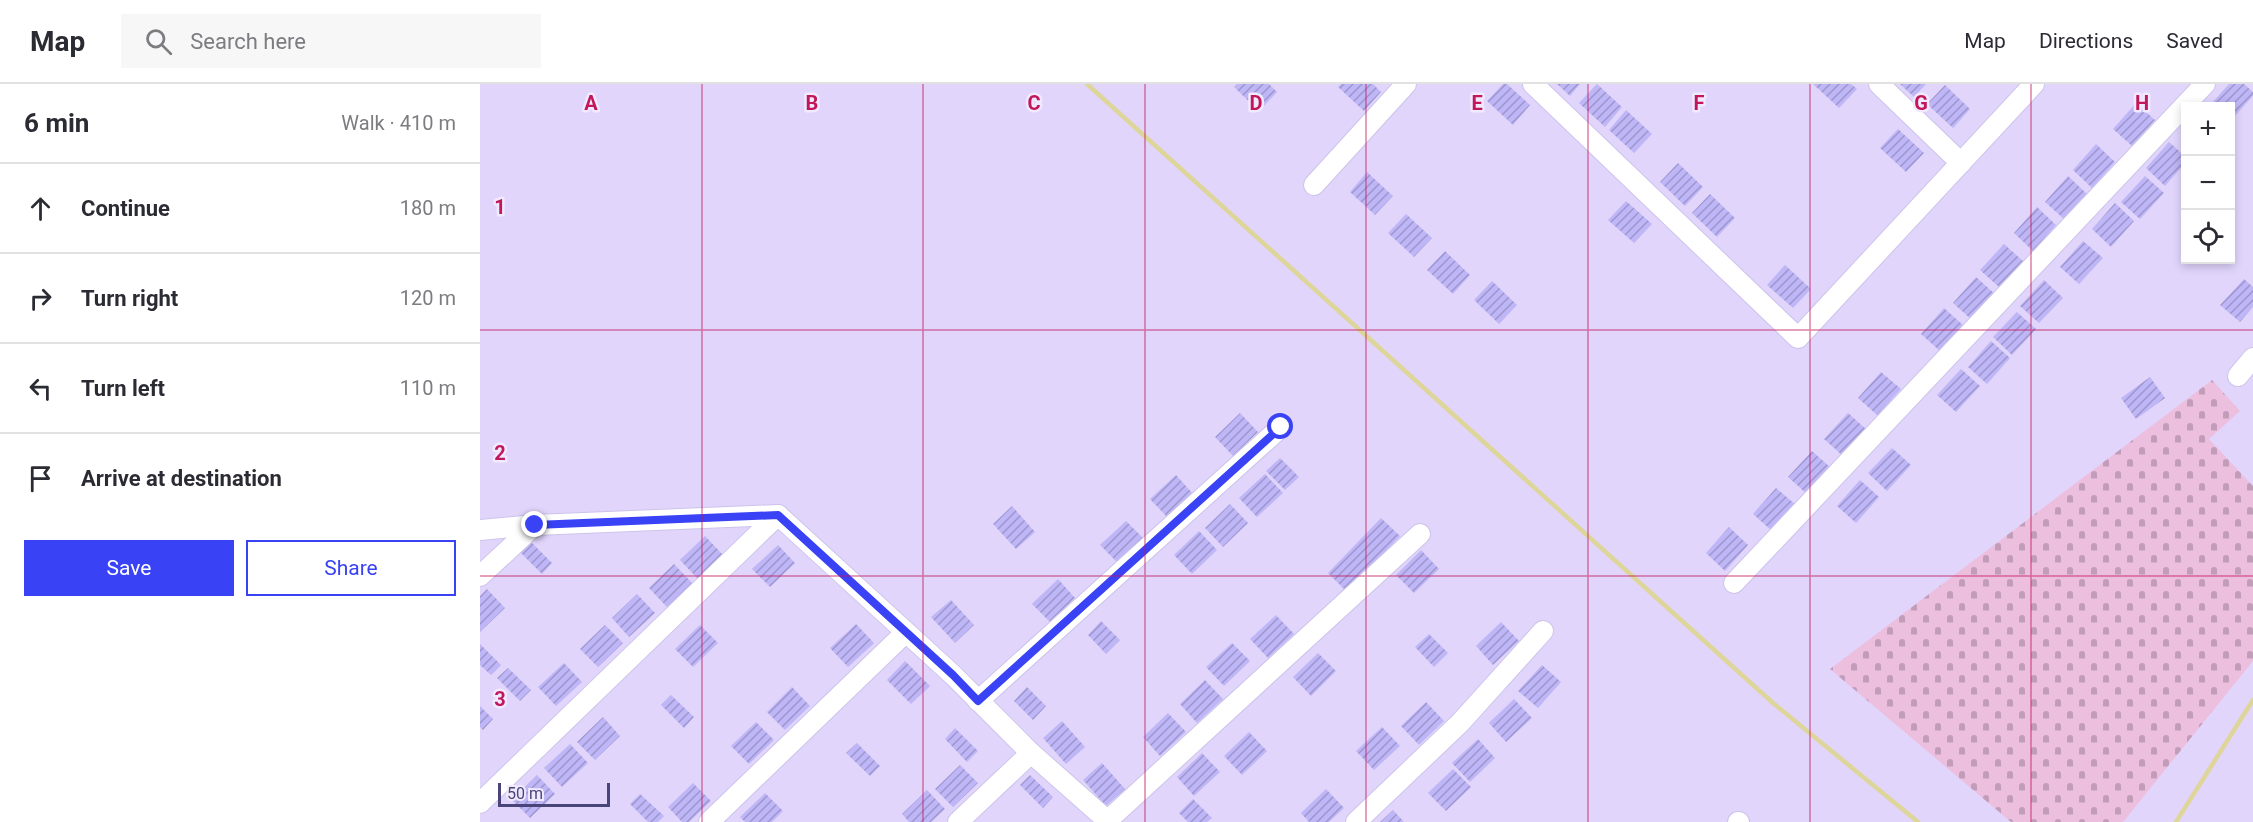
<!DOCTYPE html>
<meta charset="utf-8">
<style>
body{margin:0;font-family:Roboto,sans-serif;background:#f7f7f7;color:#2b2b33}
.controls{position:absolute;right:18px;top:18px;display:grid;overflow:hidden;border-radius:0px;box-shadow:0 3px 9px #0003}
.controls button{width:54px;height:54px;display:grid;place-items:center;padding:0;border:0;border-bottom:2px solid #e1e1e2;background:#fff;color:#2b2b33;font:30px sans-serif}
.scale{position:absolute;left:18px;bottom:15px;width:112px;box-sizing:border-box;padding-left:6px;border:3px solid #4a4579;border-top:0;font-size:16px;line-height:21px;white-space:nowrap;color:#4a4579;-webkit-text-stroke:4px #f1eaff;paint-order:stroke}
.stop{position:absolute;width:18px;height:18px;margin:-14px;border:4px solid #3a42f5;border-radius:50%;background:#fff}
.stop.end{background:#3a42f5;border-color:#fff;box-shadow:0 2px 6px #0008}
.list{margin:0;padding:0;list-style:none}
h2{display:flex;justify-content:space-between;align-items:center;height:78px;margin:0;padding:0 24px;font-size:26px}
h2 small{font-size:20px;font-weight:400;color:#7c7c81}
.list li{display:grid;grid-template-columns:39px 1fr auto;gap:18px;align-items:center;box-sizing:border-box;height:90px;padding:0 24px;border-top:2px solid #e1e1e2}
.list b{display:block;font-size:22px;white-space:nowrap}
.list em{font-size:20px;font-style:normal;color:#7c7c81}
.actions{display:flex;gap:12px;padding:18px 24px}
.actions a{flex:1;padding:14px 0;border:2px solid #3a42f5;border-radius:0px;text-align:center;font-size:21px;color:#3a42f5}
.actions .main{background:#3a42f5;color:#fff}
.icon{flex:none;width:33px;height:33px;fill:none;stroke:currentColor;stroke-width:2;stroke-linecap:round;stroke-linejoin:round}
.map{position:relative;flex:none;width:1773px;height:738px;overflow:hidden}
header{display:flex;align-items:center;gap:36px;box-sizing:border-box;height:84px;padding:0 30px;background:#fff;border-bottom:2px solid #e1e1e2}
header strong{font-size:28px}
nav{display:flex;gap:33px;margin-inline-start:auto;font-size:21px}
.search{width:420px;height:54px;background:#f7f7f7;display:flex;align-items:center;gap:15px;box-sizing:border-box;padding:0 21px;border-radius:0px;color:#7c7c81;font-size:22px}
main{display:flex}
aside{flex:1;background:#fff}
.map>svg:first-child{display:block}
</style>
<header>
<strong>Map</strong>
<div class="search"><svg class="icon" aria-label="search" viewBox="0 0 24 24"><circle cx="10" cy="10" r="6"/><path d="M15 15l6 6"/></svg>Search here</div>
<nav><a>Map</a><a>Directions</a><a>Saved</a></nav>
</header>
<main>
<aside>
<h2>6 min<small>Walk · 410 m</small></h2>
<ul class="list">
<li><svg class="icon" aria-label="ahead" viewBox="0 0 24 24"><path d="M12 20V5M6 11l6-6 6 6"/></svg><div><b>Continue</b></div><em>180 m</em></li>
<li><svg class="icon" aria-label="right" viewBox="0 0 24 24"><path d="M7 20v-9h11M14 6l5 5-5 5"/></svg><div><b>Turn right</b></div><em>120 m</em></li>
<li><svg class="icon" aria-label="left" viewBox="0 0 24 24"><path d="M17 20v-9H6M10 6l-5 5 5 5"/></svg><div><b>Turn left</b></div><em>110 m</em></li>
<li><svg class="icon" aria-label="arrive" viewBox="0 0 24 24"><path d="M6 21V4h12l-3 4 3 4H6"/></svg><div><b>Arrive at destination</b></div></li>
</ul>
<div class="actions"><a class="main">Save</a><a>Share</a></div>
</aside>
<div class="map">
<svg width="1773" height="738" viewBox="0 0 1773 738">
<defs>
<pattern id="cemetery-stones" width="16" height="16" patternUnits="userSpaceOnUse" patternTransform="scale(1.5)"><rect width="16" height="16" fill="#edbfde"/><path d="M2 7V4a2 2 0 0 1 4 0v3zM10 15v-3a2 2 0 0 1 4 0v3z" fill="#c29db9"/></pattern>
<pattern id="building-hatch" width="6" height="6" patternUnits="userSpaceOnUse" patternTransform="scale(1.5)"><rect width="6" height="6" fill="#bfb6f7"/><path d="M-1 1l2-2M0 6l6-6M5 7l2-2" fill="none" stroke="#9d96cd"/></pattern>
</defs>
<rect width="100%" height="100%" fill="#ece2fe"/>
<path fill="#e1d5fc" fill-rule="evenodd" d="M0 0H1773V738H0ZM1706 22H1750V176H1706Z"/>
<polygon fill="url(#cemetery-stones)" points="1732,296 1760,327 1729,355 1773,402 1773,577 1643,738 1531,738 1350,585"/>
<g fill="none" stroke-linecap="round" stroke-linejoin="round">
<g stroke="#ddd599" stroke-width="4.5">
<polyline points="607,0 1293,619 1438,738"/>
<polyline points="1696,738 1773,616"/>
</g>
</g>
<g fill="url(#building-hatch)">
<polygon points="757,0 789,0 797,8 779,27 754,3"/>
<polygon points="861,0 893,0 901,8 884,27 858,3"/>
<polygon points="1023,0 1027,0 1050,21 1033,41 1007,17"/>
<polygon points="1077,0 1100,0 1090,12"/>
<polygon points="1117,0 1142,23 1125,43 1099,19"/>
<polygon points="1333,0 1371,0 1377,5 1359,24"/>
<polygon points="1420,0 1446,0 1434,13"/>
<polygon points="1749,0 1764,0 1773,8 1773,12 1750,37 1750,22 1736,22 1732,19"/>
<polygon points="1465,1 1490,25 1473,44 1447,20"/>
<polygon points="1656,19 1675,36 1652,62 1633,45"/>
<polygon points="1146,26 1172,50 1154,69 1129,46"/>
<polygon points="1418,45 1444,69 1426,88 1400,64"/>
<polygon points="1689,58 1706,73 1706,78 1685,102 1666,84"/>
<polygon points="1616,60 1635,78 1612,104 1593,86"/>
<polygon points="1198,79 1223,103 1205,122 1180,98"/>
<polygon points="887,88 913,112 895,131 870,108"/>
<polygon points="1588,92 1607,110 1584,135 1565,118"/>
<polygon points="1665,92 1684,109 1660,135 1641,118"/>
<polygon points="1230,110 1255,134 1237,153 1212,129"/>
<polygon points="1146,117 1172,140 1154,159 1128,136"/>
<polygon points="1635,119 1654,137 1631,163 1612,145"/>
<polygon points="1557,123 1576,141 1553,167 1534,149"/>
<polygon points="926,130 952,154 934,173 908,149"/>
<polygon points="1603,157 1623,174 1599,200 1580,183"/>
<polygon points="1524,160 1543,177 1519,203 1500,186"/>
<polygon points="965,167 990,191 973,210 947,186"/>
<polygon points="1305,181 1331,205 1313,224 1287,201"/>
<polygon points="1496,193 1516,211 1492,236 1473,219"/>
<polygon points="1764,195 1773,203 1773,223 1760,238 1740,221"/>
<polygon points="1564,196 1583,214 1559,239 1540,222"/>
<polygon points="1012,197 1037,221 1019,240 994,216"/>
<polygon points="1464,224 1484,242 1460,267 1441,250"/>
<polygon points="1537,228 1556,245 1532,271 1513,253"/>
<polygon points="1511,257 1530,274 1507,300 1488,283"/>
<polygon points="1481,285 1500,302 1476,328 1457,311"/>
<polygon points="1401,288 1421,305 1397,331 1378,314"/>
<polygon points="1670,293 1685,314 1656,335 1641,314"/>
<polygon points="760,329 778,348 753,372 735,353"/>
<polygon points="1368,329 1387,346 1363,372 1344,355"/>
<polygon points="1412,364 1431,381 1407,407 1388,389"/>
<polygon points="1332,367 1351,384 1327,410 1308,393"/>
<polygon points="800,374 819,393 805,406 786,387"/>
<polygon points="785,390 803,409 777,433 759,414"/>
<polygon points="696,391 713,410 688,434 670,415"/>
<polygon points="1380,396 1399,413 1376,439 1357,422"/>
<polygon points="1296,404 1316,421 1292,447 1273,430"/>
<polygon points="750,420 768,439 743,463 725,444"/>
<polygon points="532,422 555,448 536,465 513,440"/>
<polygon points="901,434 920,452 867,508 848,489"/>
<polygon points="646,437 664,455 638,479 620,461"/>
<polygon points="1249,443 1268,461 1245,487 1226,469"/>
<polygon points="719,447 737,466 712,490 694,471"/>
<polygon points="225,452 243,471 218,495 200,476"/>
<polygon points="49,456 72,479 62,490 39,467"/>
<polygon points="298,461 315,479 290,503 272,485"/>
<polygon points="941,466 959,485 934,509 916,491"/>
<polygon points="194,480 212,499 187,523 169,504"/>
<polygon points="578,495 595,514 570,538 552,520"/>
<polygon points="7,505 25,524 0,548 0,512"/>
<polygon points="157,510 175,529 149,553 132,534"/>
<polygon points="471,516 494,541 475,559 451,533"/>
<polygon points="796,531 814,550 788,574 770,555"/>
<polygon points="621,537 640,556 626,570 608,551"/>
<polygon points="1021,538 1039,557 1013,581 996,562"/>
<polygon points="376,540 394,559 368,583 350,564"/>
<polygon points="125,541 143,559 118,583 100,565"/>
<polygon points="220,541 238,559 213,583 195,565"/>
<polygon points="949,550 968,569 954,583 935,563"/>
<polygon points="752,559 770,577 744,602 726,583"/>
<polygon points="0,560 21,581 11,591 0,581"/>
<polygon points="838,569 856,587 831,612 813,593"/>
<polygon points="425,577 450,602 431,620 407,596"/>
<polygon points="84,579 102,598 76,622 58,603"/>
<polygon points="1062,581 1081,598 1058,624 1038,607"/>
<polygon points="28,584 51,606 40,617 17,594"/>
<polygon points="725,596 743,615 717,639 700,620"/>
<polygon points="312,603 330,622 305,646 287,628"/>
<polygon points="547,603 566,622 553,636 534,617"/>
<polygon points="191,611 214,633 204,644 181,621"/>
<polygon points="1034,615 1052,634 1026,658 1009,639"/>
<polygon points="946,618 964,637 939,661 921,642"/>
<polygon points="0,622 13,635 3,646 0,643"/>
<polygon points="688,629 706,648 680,672 663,653"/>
<polygon points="123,633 140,652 115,676 97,658"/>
<polygon points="582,637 605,663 586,680 563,654"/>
<polygon points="276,638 294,656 269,680 251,662"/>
<polygon points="902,643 920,662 894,686 876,667"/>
<polygon points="475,644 498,667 487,678 465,655"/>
<polygon points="769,648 787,667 762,691 744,672"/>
<polygon points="998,655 1015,674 990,698 972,679"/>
<polygon points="377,659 400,682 390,692 366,669"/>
<polygon points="90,660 108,679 82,703 64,684"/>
<polygon points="722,669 740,688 714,712 697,693"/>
<polygon points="622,679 645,705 626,722 603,696"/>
<polygon points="480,681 498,699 473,723 455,705"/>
<polygon points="973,685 991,703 966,727 948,709"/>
<polygon points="57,691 75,710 50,734 32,716"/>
<polygon points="550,691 573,713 563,724 540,701"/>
<polygon points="213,699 231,717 209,738 202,738 188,723"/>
<polygon points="846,705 864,724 849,738 829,738 821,729"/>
<polygon points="447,706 465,725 451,738 429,738 422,730"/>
<polygon points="285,709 303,727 292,738 265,738 260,733"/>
<polygon points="160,710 184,732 178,738 168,738 150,720"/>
<polygon points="713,715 732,734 727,738 708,738 699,729"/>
<polygon points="913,726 924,738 900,738"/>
</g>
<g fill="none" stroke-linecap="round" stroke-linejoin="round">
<defs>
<g id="minor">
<polyline points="1053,0 1318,254 1554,0"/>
<polyline points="1399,0 1481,79"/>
<polyline points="834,101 926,0"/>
<polyline points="1758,292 1773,274"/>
<polyline points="0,446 55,441 298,431 473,591 551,669 629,738"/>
<polyline points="0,492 55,441"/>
<polyline points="1254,499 1725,0"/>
<polyline points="498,617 801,343"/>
<polyline points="0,719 298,431"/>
<polyline points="627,737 940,450"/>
<polyline points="229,738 425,549"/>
<polyline points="478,738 551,669"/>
<polyline points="876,738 980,639 1063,547"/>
<polyline points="1258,738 1259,738"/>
</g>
</defs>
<use href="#minor" stroke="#cdc4eb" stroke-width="22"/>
<use href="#minor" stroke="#fff" stroke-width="20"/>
</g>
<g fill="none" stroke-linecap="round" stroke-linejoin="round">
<polyline stroke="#3a42f5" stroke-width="8" points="55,441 298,431 473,591 498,617 801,343"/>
</g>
<path fill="none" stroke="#c2185b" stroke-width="1.5" stroke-opacity="0.55" d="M222 0V738M443 0V738M665 0V738M886 0V738M1108 0V738M1330 0V738M1551 0V738M0 246H1773M0 492H1773"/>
<g font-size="20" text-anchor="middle" font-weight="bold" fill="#c2185b" stroke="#f1eaff" stroke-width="5" stroke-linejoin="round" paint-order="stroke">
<text x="111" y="26">A</text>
<text x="332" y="26">B</text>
<text x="554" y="26">C</text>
<text x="776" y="26">D</text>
<text x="997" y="26">E</text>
<text x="1219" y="26">F</text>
<text x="1441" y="26">G</text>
<text x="1662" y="26">H</text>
<text x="20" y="130">1</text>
<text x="20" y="376">2</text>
<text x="20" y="622">3</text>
</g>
</svg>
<div class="controls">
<button>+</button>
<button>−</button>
<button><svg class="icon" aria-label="locate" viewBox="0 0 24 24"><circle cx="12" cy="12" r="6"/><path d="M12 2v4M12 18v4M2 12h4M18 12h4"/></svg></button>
</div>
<div class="scale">50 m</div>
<div class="stop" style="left:801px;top:343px"></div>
<div class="stop end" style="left:55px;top:441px"></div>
</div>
</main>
